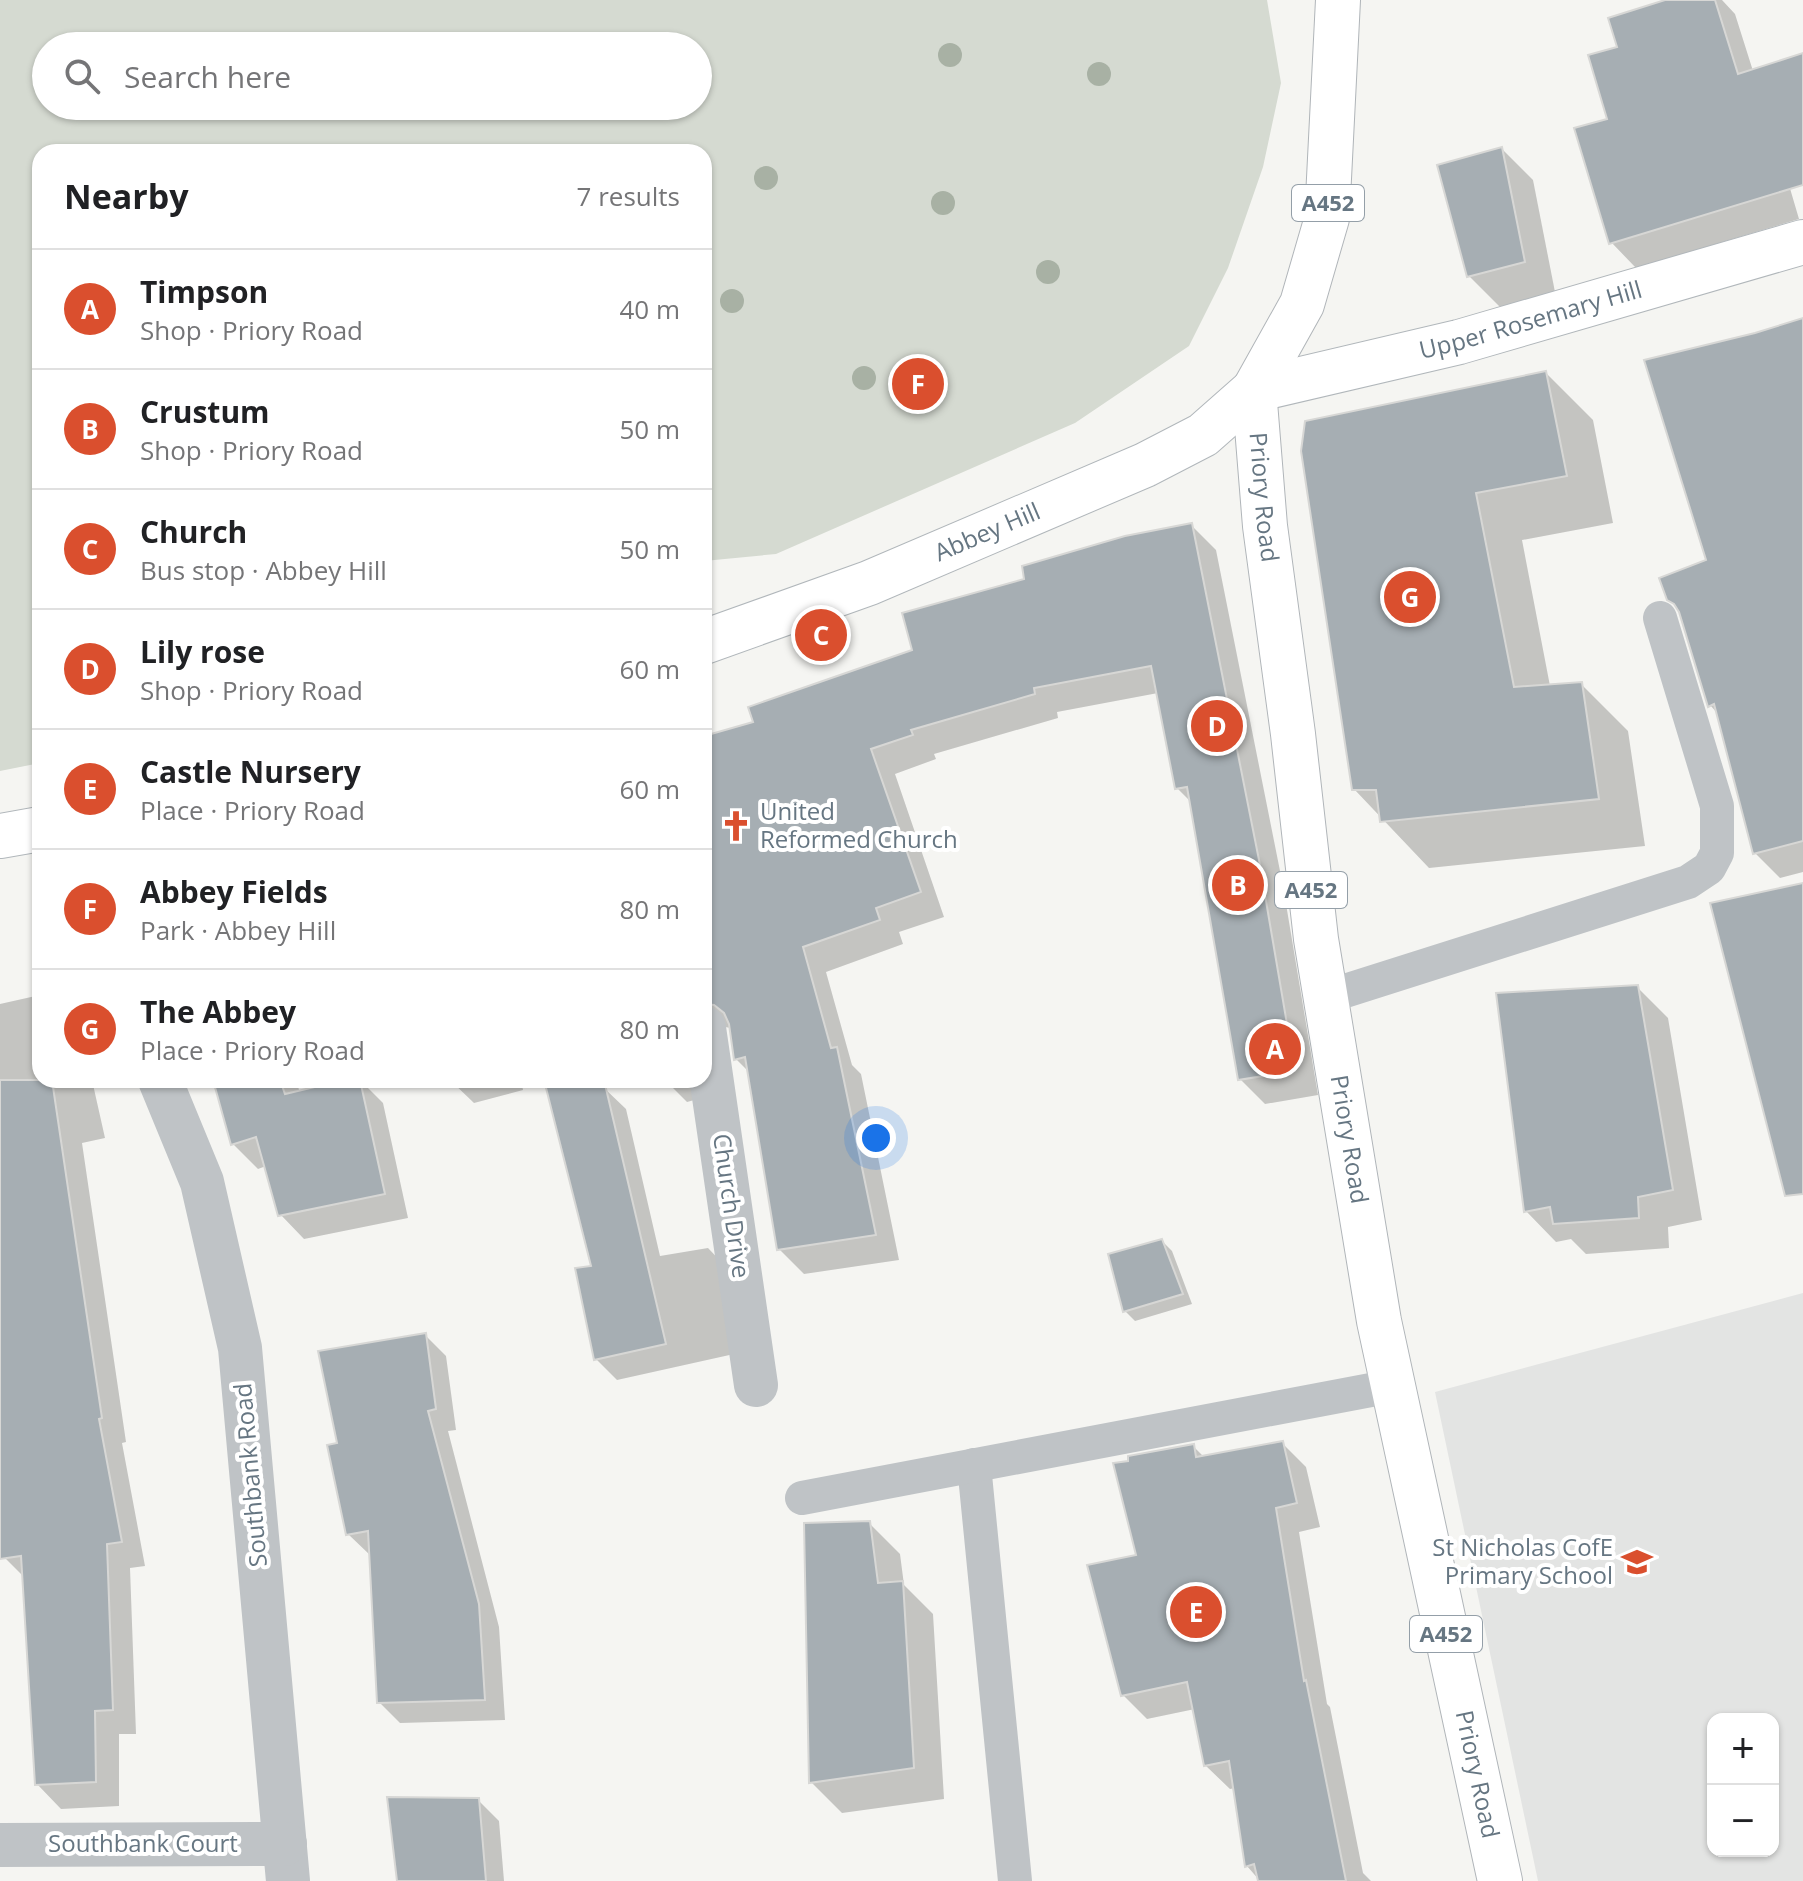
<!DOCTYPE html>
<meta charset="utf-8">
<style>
body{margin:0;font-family:"Open Sans",sans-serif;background:#f2f2f2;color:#202124}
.controls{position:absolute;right:24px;bottom:24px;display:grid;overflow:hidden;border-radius:16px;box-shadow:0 2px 6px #0004}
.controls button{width:72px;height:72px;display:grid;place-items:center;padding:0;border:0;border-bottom:2px solid #e0e0e0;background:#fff;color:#202124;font:40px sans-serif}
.you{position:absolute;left:876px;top:1138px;width:28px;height:28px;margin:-20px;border:6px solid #fff;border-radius:50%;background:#1a73e8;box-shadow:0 0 0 12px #1a73e833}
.badge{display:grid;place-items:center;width:52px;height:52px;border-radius:50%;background:#da4f2e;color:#fff;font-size:26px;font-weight:700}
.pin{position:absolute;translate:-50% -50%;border:4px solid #fff;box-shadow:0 2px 8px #0006}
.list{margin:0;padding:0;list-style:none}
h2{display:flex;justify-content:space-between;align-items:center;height:104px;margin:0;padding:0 32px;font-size:34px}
h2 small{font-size:26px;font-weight:400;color:#757577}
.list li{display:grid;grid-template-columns:52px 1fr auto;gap:24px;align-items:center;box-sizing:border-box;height:120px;padding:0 32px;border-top:2px solid #e0e0e0}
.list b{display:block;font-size:30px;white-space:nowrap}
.list p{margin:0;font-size:26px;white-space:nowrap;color:#757577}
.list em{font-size:26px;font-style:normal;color:#757577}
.icon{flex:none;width:44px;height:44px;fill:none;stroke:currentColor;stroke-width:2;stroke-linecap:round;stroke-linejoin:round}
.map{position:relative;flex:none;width:1803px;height:1881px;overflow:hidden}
.search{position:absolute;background:#fff;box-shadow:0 2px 6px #0004;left:32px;top:32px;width:680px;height:88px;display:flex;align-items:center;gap:20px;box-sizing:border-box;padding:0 28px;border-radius:44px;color:#757577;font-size:30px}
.panel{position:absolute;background:#fff;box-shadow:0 2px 6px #0004;left:32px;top:144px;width:680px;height:944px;border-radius:24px}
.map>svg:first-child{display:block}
</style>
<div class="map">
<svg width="1803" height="1881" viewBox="0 0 1803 1881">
<rect width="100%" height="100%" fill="#f5f5f2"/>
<path fill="#e3e4e3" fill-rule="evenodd" d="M1803 1293V1881H1538L1435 1392ZM1713 1719H1773V1851H1713Z"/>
<path fill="#d5dad1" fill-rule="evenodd" d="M0 0H1267L1281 83 1263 167 1228 268 1189 346 1075 423 776 554 704 561V152H40V763L0 771ZM46 46H698V106H46Z"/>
<g fill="#0003">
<polygon points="1671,0 1722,0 1735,14 1753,71 1803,55 1803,162 1784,168 1799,219 1636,268 1611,242 1610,120 1619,48"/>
<polygon points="1502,149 1533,180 1555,292 1500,307 1469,276"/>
<polygon points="1803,320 1803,872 1780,878 1755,853 1719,715 1710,705 1681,611 1668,598 1708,562 1755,335"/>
<polygon points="1546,373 1593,420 1613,523 1522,540 1550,686 1581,684 1628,731 1645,846 1429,868 1354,789 1303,451"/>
<polygon points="1191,525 1216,550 1283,886 1318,1095 1265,1104 1240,1079 1192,803 1177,788 1158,693 1057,712 1058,718 934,754 936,759 895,774 944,917 899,932 903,944 826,972 852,1065 861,1074 899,1260 804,1274 779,1249 750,1073 736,1059 731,1028 725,1027 704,1048 704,738 756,723 915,651 1026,581"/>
<polygon points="1637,987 1668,1018 1702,1220 1668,1227 1669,1248 1586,1254 1571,1239 1556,1242 1526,1211"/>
<polygon points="40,995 40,1080 92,1080 105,1138 82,1143 126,1442 122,1443 145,1566 130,1568 136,1734 119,1734 119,1806 61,1809 37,1784 24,1577 5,1558 0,1523 0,1004"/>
<polygon points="215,1080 296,1080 300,1093 360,1080 383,1103 408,1218 304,1239 280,1214 266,1166 258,1169 233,1144"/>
<polygon points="450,1080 521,1080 523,1090 474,1103"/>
<polygon points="665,1080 704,1080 709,1096 687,1102"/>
<polygon points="604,1088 626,1109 660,1256 708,1248 729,1270 743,1352 617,1380 596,1359 593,1267"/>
<polygon points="1162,1241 1172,1251 1192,1304 1135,1321 1125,1311"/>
<polygon points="425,1335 446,1356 456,1430 448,1431 499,1627 505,1720 400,1723 379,1702 370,1555 348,1534 339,1445"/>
<polygon points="1282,1443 1306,1467 1320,1527 1299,1532 1327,1704 1330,1707 1363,1873 1371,1881 1260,1881 1247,1866 1235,1788 1230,1789 1205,1765 1195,1709 1147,1719 1123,1695 1139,1556 1193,1446 1204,1457"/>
<polygon points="869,1523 900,1554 904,1585 933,1614 944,1799 842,1813 811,1782"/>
<polygon points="478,1800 499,1821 504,1881 399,1881"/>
</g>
<g fill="#a6aeb3" stroke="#d7d7d5" stroke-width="2">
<polygon points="1665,0 1715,0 1738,74 1803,53 1803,185 1609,244 1574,128 1607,119 1588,55 1617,47 1608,18"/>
<polygon points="1502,147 1525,262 1467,277 1437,165"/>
<polygon points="1803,318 1803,841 1753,854 1714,704 1708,707 1679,612 1674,604 1667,600 1659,578 1706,560 1644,360 1755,333"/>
<polygon points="1546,371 1567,476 1476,493 1514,687 1582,682 1599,799 1380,822 1376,790 1352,790 1301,451 1305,421"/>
<polygon points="1192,523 1259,860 1295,1071 1238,1080 1187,787 1175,789 1151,666 1034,688 1035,694 911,730 913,735 871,749 921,892 876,908 880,920 803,947 831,1048 837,1047 876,1235 777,1250 745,1057 734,1060 729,1024 724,1013 714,1005 704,1004 704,736 753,722 748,707 912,650 902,613 1024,579 1022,566 1125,536"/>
<polygon points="1803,883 1803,1194 1785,1196 1710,903"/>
<polygon points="1638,985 1673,1190 1638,1197 1639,1218 1553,1224 1550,1207 1524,1212 1496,993"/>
<polygon points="0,1080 52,1080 102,1418 99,1419 122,1542 107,1544 113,1710 95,1711 96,1782 35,1785 21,1556 0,1559"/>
<polygon points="213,1080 280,1080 285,1094 344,1080 360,1080 385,1194 278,1216 256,1137 231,1145"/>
<polygon points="544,1080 604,1080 666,1344 594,1360 575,1268 591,1266"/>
<polygon points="1162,1239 1183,1294 1123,1312 1108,1254"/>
<polygon points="426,1333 436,1409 428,1411 479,1604 485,1700 377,1703 368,1531 346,1535 327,1445 337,1443 318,1351"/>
<polygon points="1283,1441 1297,1503 1276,1508 1304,1681 1306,1680 1346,1881 1258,1881 1254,1864 1245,1867 1229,1761 1204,1766 1187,1682 1121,1696 1087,1565 1136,1555 1113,1463 1128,1461 1128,1456 1194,1444 1196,1457"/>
<polygon points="870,1521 878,1583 903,1581 914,1768 809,1783 804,1523"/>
<polygon points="387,1797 479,1798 486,1881 397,1881"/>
</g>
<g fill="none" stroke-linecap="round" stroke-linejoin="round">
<defs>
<g id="secondary">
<path id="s1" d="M704 642 869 583 1145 465 1203 435 1254 390 1459 342 1803 242"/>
<polyline points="0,836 40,829"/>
</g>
<g id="primary">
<path id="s2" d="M1338 0 1327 218 1302 304 1254 390 1265 526 1293 734 1316 939 1379 1321 1500 1881"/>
</g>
</defs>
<use href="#secondary" stroke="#b1b7bb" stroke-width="46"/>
<use href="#primary" stroke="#b0b5b9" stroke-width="46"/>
<g stroke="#bfc3c6" stroke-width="34">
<polyline points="1326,997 1688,882 1709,868 1717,853 1717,806 1660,618"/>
<polyline points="974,1465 1015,1881"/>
<polyline points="802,1498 1392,1386"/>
</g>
<g stroke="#bfc3c6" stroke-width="44">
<polyline points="704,1028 756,1385"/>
<polyline points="160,1080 202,1182 240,1348 288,1881"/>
<polyline points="0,1845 285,1844"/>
</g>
<use href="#secondary" stroke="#fff" stroke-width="44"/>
<use href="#primary" stroke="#fff" stroke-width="44"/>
</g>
<g fill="#a8b1a4">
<circle cx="950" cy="55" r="12"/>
<circle cx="1099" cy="74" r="12"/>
<circle cx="766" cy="178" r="12"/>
<circle cx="943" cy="203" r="12"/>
<circle cx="1048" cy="272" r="12"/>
<circle cx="732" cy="301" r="12"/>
<circle cx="864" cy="378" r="12"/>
</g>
<defs>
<symbol id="church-bare" viewBox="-9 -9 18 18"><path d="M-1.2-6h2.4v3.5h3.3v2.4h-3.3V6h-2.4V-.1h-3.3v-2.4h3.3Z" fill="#da4f2e" stroke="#fff" stroke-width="2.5" paint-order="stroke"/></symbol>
<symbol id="school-bare" viewBox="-9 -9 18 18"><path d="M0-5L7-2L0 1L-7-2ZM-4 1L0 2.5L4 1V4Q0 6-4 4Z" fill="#da4f2e" stroke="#fff" stroke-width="2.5" paint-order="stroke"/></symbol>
</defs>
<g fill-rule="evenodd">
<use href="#church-bare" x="714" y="804" width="44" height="44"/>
<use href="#school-bare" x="1615" y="1540" width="44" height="44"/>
</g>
<g text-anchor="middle" stroke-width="8" stroke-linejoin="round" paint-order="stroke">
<g fill="#fff" stroke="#949fa8" stroke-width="2">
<rect x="1292" y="185" width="72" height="36" rx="6"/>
<rect x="1275" y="872" width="72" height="36" rx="6"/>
<rect x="1410" y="1616" width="72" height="36" rx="6"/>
</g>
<g font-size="22" font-weight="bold" fill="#667682">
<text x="1328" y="211">A452</text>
<text x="1311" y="898">A452</text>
<text x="1446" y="1642">A452</text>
</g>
<g font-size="24" fill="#667682" stroke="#fff">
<text dy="8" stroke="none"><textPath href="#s1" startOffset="894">Upper Rosemary Hill</textPath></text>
<text dy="8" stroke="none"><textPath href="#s2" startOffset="514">Priory Road</textPath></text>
<text dy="8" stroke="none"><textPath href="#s1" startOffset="304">Abbey Hill</textPath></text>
<text dy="8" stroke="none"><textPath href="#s2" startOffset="1162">Priory Road</textPath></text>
<text transform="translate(731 1206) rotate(82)" y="8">Church Drive</text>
<text transform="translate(251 1475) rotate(-95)" y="8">Southbank Road</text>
<text dy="8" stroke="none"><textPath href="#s2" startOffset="1810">Priory Road</textPath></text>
<text x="143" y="1852">Southbank Court</text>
</g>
<g font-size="24" fill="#667682" stroke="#fff" text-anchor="start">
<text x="760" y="820">United<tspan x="760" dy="28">Reformed Church</tspan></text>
<text x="1613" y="1556" text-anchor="end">St Nicholas CofE<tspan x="1613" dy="28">Primary School</tspan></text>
</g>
</g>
</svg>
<div class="controls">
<button>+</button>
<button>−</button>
</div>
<div class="you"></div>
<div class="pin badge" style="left:1275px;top:1049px">A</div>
<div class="pin badge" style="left:1238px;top:885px">B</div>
<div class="pin badge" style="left:821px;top:635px">C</div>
<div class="pin badge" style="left:1217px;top:726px">D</div>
<div class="pin badge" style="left:1196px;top:1612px">E</div>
<div class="pin badge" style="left:918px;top:384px">F</div>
<div class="pin badge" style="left:1410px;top:597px">G</div>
<div class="search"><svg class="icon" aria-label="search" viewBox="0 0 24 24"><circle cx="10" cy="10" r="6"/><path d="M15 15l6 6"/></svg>Search here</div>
<section class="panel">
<h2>Nearby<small>7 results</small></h2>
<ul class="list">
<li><span class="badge">A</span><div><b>Timpson</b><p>Shop · Priory Road</p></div><em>40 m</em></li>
<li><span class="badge">B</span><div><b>Crustum</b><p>Shop · Priory Road</p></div><em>50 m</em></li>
<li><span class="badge">C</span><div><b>Church</b><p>Bus stop · Abbey Hill</p></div><em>50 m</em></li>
<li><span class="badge">D</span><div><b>Lily rose</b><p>Shop · Priory Road</p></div><em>60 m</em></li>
<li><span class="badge">E</span><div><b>Castle Nursery</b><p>Place · Priory Road</p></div><em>60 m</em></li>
<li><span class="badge">F</span><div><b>Abbey Fields</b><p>Park · Abbey Hill</p></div><em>80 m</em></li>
<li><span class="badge">G</span><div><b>The Abbey</b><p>Place · Priory Road</p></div><em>80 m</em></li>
</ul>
</section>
</div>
